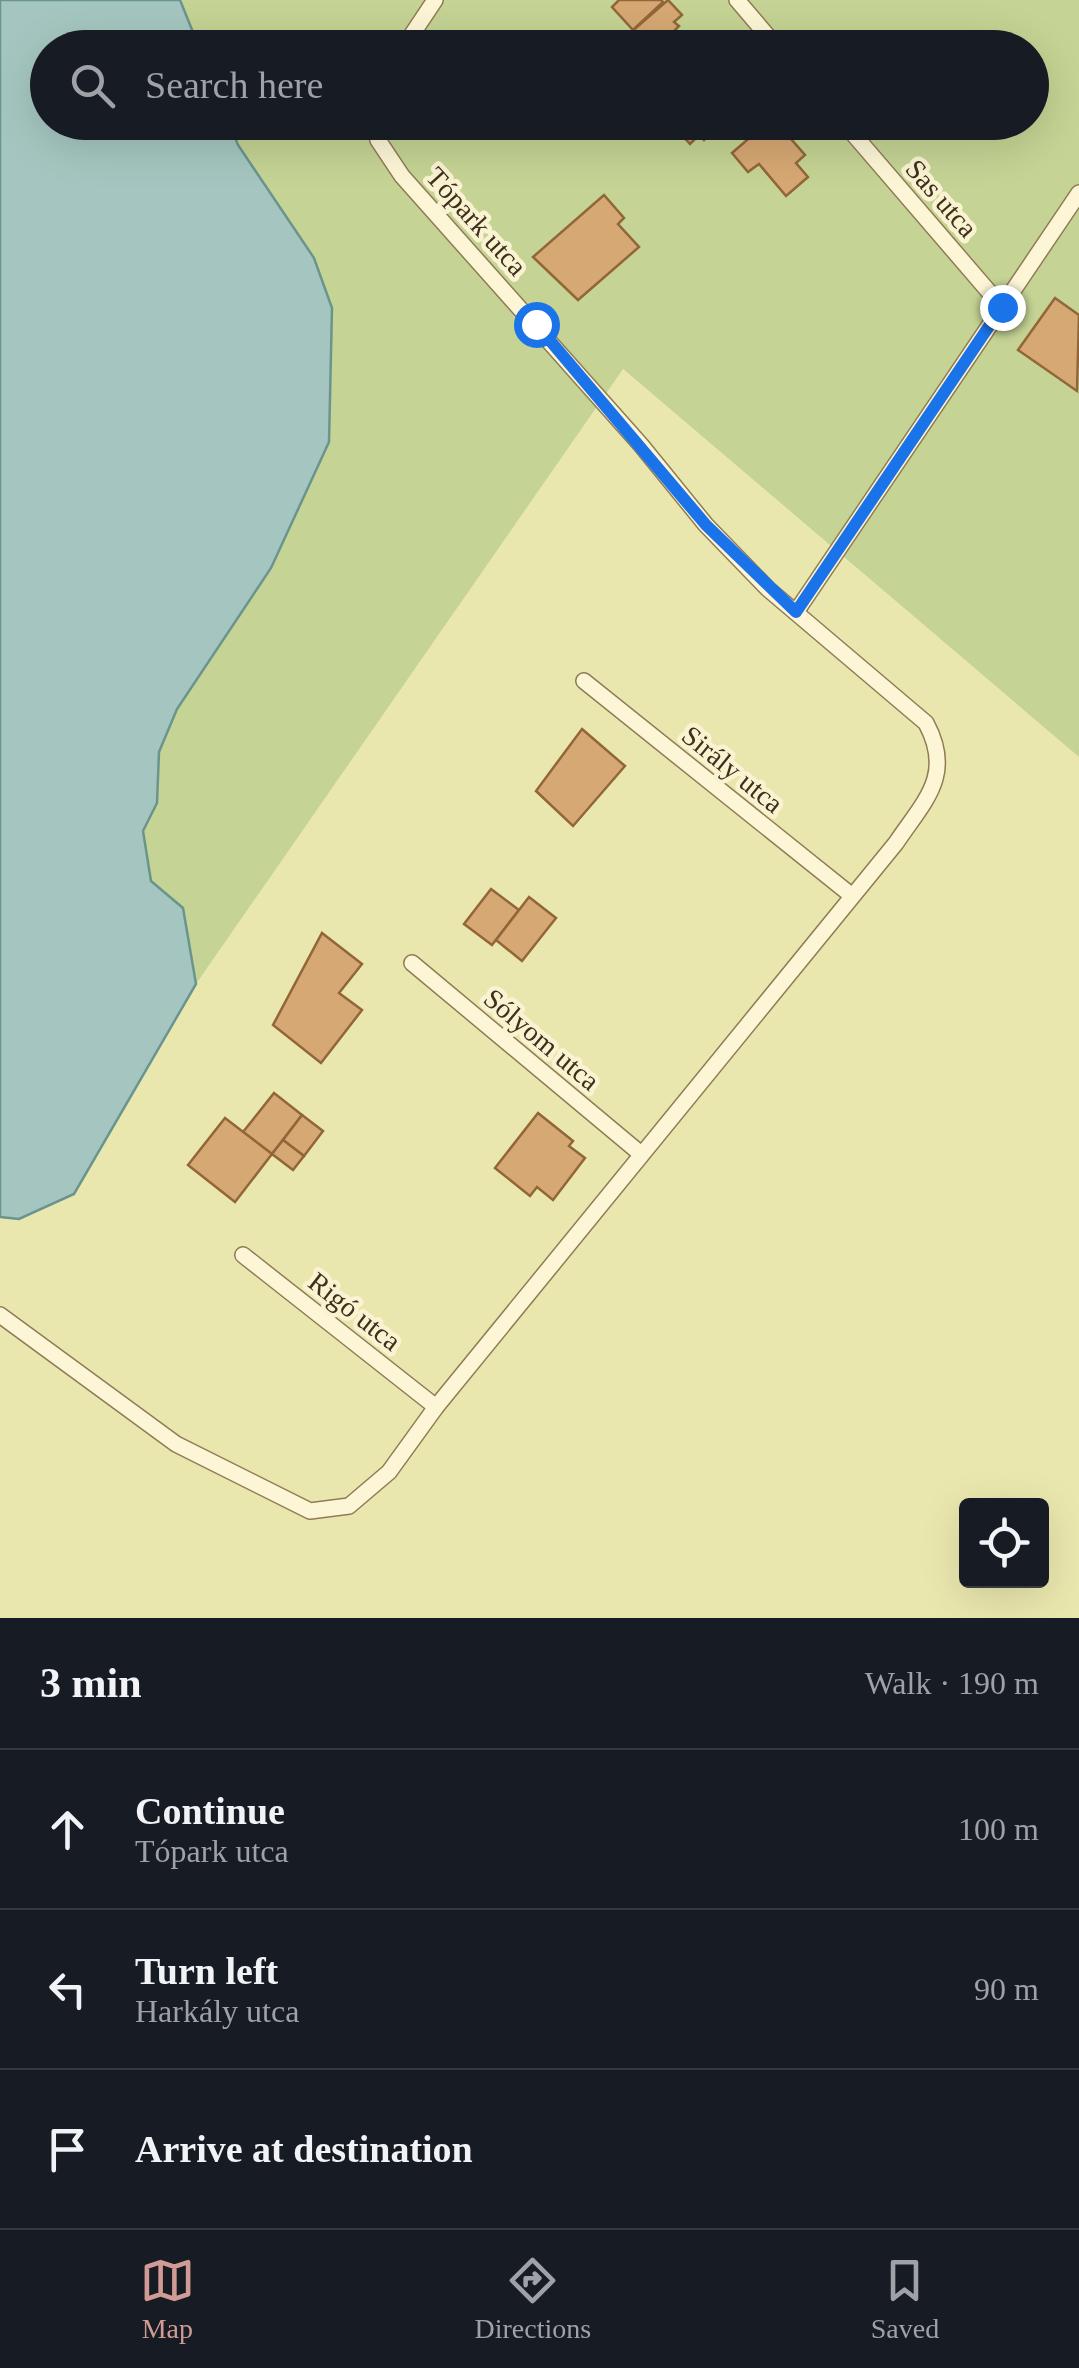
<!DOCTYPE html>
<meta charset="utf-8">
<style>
body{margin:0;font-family:Georgia,serif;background:#20242c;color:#f1f3f6}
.controls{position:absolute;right:30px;bottom:30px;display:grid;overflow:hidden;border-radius:10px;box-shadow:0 10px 40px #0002}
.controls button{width:90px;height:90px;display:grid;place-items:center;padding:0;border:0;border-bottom:2px solid #363941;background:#171b24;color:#f1f3f6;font:50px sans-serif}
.stop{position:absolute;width:30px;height:30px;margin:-22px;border:8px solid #1a73e8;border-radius:50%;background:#fff}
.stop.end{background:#1a73e8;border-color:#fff;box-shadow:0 2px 10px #0008}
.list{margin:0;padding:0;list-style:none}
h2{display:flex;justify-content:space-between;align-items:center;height:130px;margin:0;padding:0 40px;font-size:42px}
h2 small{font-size:32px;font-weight:400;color:#9ea1a6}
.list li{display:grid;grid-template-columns:65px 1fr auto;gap:30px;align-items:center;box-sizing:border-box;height:160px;padding:0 40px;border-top:2px solid #363941}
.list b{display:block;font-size:38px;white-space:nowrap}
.list p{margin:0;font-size:32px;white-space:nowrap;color:#9ea1a6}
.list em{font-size:32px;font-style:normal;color:#9ea1a6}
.icon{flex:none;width:55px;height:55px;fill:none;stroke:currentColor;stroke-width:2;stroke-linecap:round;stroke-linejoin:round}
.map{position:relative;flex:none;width:1079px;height:1618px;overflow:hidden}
.search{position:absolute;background:#171b24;box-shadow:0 10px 40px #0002;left:30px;right:30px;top:30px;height:110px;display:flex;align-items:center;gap:25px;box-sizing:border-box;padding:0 35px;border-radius:55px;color:#9ea1a6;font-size:38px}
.sheet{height:610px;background:#171b24}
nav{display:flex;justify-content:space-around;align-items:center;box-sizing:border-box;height:140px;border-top:2px solid #363941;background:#171b24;font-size:28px;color:#9ea1a6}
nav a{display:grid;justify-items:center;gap:5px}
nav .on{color:#d09a95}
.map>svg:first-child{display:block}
</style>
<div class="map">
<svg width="1079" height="1618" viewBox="0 0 1079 1618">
<rect width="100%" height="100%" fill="#f3eac2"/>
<path fill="#eae7ae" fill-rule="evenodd" d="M622 369 1079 757V1618H0V1217L19 1219 74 1194 196 984ZM966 1506H1042V1580H966Z"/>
<polygon fill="#c5d394" points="180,0 1079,0 1079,757 623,369 196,984 183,908 151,881 143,831 157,803 159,752 177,709 271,568 238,145 229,123 1032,122 1032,48 199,47"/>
<polygon fill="#a5c6c0" stroke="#6a958f" stroke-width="2.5" points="0,0 180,0 199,47 48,48 48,122 229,123 238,145 314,258 332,308 329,442 271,568 177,709 159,752 157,803 143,831 151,881 183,908 196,984 74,1194 19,1219 0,1217"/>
<g fill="#d6a873" stroke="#926639" stroke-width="2.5">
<polygon points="619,0 661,0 663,2 633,30 612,7"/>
<polygon points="668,0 682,15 674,22 679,26 673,32 677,37 666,48 653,36 642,46 630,33"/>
<polygon points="676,122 717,122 720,126 704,140 699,135 690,144 673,125"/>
<polygon points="768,122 776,122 805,155 796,163 808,177 786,196 759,164 748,172 732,153"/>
<polygon points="604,195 624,218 618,224 639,247 578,300 533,257"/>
<polygon points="1055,298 1079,315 1077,391 1018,350"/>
<polygon points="582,729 625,766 573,826 536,791"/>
<polygon points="491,889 519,910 492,945 464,924"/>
<polygon points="529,897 556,918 522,961 496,940"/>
<polygon points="322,933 362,964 339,993 362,1010 321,1063 273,1025"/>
<polygon points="274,1093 302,1115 272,1154 243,1132"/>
<polygon points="538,1113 573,1141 569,1146 585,1158 553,1200 537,1187 530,1196 495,1168"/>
<polygon points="302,1115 323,1131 304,1156 283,1140"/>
<polygon points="225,1118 272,1154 235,1202 188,1165"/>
<polygon points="283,1140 304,1156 293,1170 272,1154"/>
</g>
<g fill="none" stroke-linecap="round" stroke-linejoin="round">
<defs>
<g id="lane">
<polyline points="737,0 778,48"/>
<polyline points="403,48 435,0"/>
<polyline points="843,122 1002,307"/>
<polyline points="796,612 1079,193"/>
<polyline points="584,681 851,895"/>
<polyline points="412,963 641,1154"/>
<polyline points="243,1255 436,1407"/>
<path d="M0 1315 176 1444 310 1511 349 1506 389 1472 436 1407 896 843C925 800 954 775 926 723L768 589 706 525 641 445 402 176 378 140 375 122"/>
</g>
</defs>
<use href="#lane" stroke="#907b56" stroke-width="18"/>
<use href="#lane" stroke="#fdf6d6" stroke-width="15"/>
</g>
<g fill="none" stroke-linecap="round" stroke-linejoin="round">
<polyline stroke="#1a73e8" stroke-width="12" points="536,324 706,525 796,612 1002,307"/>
</g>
<g text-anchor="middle" stroke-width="9" stroke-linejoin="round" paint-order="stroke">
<g font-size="28" fill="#3e301c" stroke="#faf3d2">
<text transform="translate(942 198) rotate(49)" y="10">Sas utca</text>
<text transform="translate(477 221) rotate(48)" y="10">Tópark utca</text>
<text transform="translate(733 769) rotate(39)" y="10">Sirály utca</text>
<text transform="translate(542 1039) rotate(40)" y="10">Sólyom utca</text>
<text transform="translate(355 1311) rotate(38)" y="10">Rigó utca</text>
</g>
</g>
</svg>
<div class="controls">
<button><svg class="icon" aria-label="locate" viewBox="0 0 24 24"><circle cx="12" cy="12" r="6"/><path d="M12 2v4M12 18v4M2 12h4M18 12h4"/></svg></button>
</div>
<div class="stop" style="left:536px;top:324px"></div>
<div class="stop end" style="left:1002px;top:307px"></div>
<div class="search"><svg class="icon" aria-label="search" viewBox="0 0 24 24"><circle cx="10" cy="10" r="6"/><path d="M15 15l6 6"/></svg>Search here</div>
</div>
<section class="sheet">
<h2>3 min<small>Walk · 190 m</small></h2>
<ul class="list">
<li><svg class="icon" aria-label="ahead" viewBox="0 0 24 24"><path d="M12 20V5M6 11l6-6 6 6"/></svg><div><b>Continue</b><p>Tópark utca</p></div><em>100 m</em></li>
<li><svg class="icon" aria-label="left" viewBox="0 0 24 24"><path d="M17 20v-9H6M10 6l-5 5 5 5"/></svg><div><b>Turn left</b><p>Harkály utca</p></div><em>90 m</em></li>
<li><svg class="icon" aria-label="arrive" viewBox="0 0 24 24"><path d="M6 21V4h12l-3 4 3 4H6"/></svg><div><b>Arrive at destination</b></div></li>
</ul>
</section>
<nav>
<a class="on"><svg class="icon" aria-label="map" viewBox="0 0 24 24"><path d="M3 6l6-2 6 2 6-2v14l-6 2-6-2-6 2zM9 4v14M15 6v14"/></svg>Map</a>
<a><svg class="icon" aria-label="directions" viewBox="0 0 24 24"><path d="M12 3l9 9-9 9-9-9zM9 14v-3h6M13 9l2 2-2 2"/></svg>Directions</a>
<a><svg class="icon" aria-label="saved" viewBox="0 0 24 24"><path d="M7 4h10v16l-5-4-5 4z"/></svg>Saved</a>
</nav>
